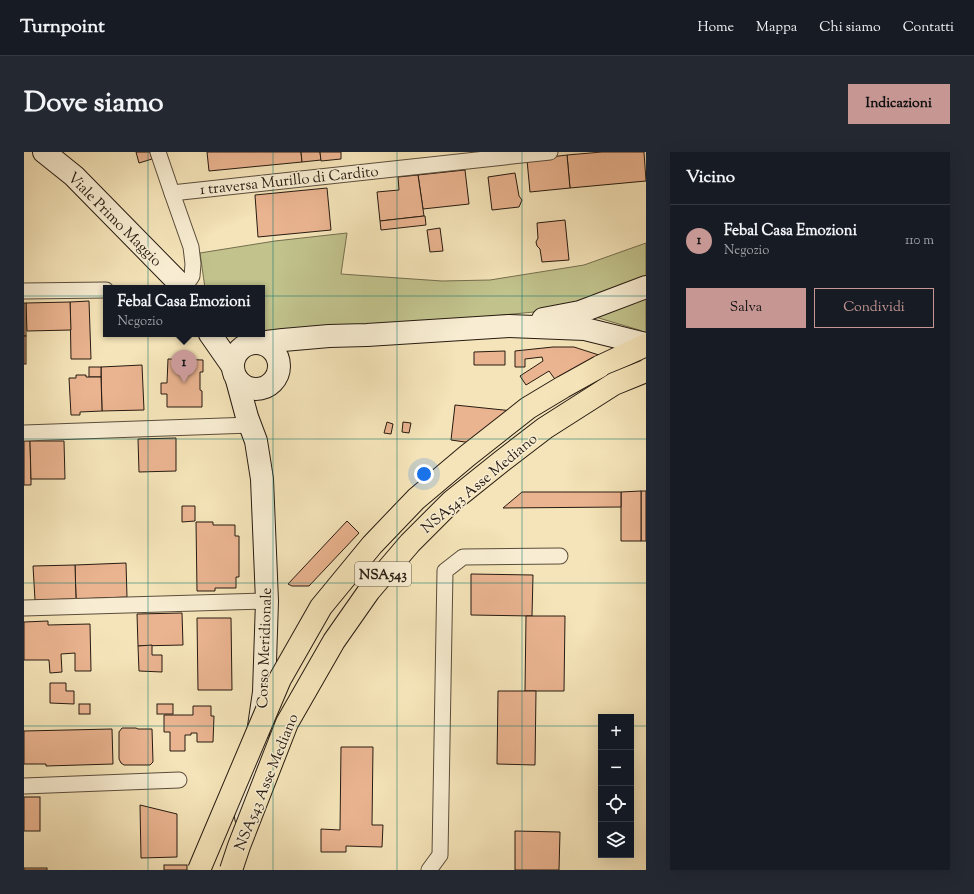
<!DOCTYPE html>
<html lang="it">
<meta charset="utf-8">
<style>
body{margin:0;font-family:"Sorts Mill Goudy",serif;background:#242831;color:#f1f3f6}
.controls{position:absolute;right:12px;bottom:12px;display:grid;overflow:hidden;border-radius:0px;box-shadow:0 4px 16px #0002}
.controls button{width:36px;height:36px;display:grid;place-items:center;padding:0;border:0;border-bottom:1px solid #363941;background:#171b24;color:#f1f3f6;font:20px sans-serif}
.you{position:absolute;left:400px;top:322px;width:14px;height:14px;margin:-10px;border:3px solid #fff;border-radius:50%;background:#1a73e8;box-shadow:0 0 0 6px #1a73e833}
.badge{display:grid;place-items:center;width:26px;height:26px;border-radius:50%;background:#c59692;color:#111;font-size:13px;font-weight:700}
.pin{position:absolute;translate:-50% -33px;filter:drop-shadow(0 1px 2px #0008)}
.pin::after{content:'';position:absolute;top:21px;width:14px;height:12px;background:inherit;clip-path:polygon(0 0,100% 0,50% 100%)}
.popup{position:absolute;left:79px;top:133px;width:162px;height:52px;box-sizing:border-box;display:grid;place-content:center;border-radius:0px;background:#171b24;filter:drop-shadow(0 1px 3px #0005);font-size:13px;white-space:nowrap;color:#9ea1a6}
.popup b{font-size:15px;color:#f1f3f6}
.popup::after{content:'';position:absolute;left:50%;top:100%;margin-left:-8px;border:8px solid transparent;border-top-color:#171b24}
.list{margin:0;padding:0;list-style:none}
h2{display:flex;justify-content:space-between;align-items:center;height:52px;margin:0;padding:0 16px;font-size:17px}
h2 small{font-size:13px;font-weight:400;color:#9ea1a6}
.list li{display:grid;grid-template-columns:26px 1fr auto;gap:12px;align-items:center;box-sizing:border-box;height:72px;padding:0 16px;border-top:1px solid #363941}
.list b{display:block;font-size:15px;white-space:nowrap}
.list p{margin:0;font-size:13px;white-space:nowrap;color:#9ea1a6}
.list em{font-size:13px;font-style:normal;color:#9ea1a6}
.actions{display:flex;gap:8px;padding:12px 16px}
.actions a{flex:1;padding:9px 0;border:1px solid #c59692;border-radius:0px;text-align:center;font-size:14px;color:#c59692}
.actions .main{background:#c59692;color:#111}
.icon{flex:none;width:22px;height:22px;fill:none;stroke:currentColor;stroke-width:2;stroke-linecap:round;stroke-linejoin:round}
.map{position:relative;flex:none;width:622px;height:718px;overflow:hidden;border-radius:0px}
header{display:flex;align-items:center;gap:24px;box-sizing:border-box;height:56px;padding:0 20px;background:#171b24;border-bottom:1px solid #363941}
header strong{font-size:19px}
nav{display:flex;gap:22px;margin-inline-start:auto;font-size:14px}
.intro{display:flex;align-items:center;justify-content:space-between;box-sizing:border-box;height:96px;padding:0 24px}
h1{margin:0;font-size:28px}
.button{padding:10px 18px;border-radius:0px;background:#c59692;color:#111;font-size:14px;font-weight:700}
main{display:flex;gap:24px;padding:0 24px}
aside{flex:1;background:#171b24;border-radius:0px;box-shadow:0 4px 16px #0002}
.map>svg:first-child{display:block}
</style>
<header>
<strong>Turnpoint</strong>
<nav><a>Home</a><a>Mappa</a><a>Chi siamo</a><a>Contatti</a></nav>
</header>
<div class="intro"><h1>Dove siamo</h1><a class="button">Indicazioni</a></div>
<main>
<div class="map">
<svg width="622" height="718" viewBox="0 0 622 718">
<rect width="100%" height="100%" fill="#f5e4b9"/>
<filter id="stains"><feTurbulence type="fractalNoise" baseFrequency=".005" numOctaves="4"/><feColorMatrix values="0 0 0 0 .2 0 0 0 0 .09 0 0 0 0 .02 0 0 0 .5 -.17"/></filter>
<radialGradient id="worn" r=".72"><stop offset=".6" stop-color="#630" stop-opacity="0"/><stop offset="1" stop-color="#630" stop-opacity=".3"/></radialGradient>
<g fill="#c1c28c" stroke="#746e4e">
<polygon points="323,81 317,122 418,129 466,128 560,113 622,91 622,129 556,152 510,160 364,174 238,180 238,136 181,136 176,101 251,89"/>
<polygon points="622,145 622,181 615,178 568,164"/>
</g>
<g fill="#eab490" stroke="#261b11">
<polygon points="112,0 126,0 128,7 115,11"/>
<polygon points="183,0 277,0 278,10 185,19"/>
<polygon points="277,0 296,0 297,8 278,10"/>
<polygon points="296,0 317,0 317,7 297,9"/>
<polygon points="578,0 620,0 622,29 546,36 543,3"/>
<polygon points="543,3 546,36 506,40 503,8"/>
<polygon points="441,18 445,52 399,57 394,23"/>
<polygon points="491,21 495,44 498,48 495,55 468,58 464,25"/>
<polygon points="394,23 400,64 356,69 353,40 375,38 374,25"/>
<polygon points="303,36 307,78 234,85 231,43"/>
<polygon points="400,64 401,64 402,73 357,78 356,69"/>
<polygon points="541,68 545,108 518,110 516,97 513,94 512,90 514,86 513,71"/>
<polygon points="416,76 419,99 406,100 403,78"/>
<polygon points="65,149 67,207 47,207 46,150"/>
<polygon points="46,150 47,178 3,179 2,151"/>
<rect x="0" y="151" width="2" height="33"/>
<rect x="0" y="184" width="2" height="28"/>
<polygon points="529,195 550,195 578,204 533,230 525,219 502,233 496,224 519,209 518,205 501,207 501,215 491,215 491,199"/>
<polygon points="481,199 481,213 450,213 450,200"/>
<polygon points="144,207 179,208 179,220 176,220 176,238 178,239 178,255 143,255 143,242 137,242 137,231 143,231"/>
<polygon points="118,213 120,258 78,259 77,215"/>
<rect x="65" y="215" width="12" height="10"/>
<polygon points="52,223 62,223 62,225 77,225 78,259 56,260 56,263 47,263 45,226 52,226"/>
<polygon points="431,253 489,259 448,291 427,288"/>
<polygon points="363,270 369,272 367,282 360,281"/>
<polygon points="379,270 387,271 385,281 378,280"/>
<polygon points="152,286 152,319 115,320 114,287"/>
<polygon points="0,289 6,289 7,327 7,333 0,333"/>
<polygon points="6,289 40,289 41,327 7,327"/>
<rect x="617" y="339" width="5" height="50"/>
<polygon points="617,339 617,389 597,389 597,340"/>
<polygon points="498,340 597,340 597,355 479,356"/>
<polygon points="158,354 171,354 171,369 158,370"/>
<polygon points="323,369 335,381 285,434 268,434 264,432"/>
<polygon points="172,370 189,370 189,373 211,373 211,384 215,384 215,425 212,425 212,436 191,436 191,439 173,439"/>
<polygon points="102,411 103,445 52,447 51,413"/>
<polygon points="51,413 52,447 11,448 9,414"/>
<polygon points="447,422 509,423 508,464 447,463"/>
<polygon points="158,461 159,493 114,494 113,462"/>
<polygon points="502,464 541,464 540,539 501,539"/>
<polygon points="173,466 207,466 208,538 174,538"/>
<polygon points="24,469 24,473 66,472 67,519 51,519 51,501 37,502 38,520 26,521 25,508 0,508 0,470"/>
<polygon points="128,493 128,503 138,503 138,520 115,519 114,494"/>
<polygon points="26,531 42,531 42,539 50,539 50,552 26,551"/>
<polygon points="474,539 512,539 511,613 473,612"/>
<rect x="55" y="552" width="11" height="10"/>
<rect x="133" y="552" width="16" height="10"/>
<polygon points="169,554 187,554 187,564 190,564 189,590 173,590 173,581 167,581 167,583 161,583 161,599 146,599 146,580 140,580 140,563 169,563"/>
<polygon points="98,576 112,576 114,577 128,577 129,610 126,613 100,613 97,611 95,607 95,580"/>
<polygon points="88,577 89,612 22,614 22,612 0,612 0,579"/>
<polygon points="317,595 349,595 348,673 359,673 358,695 322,694 322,700 297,700 297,677 316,678"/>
<rect x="0" y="645" width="16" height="34"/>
<polygon points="116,653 153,662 153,705 117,706"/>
<polygon points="491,679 536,680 535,718 491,718"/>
<rect x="140" y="713" width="23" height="5"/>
<rect x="0" y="716" width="23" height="2"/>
</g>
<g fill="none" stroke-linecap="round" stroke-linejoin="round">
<defs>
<g id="street">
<polyline points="134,0 148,41 167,95 169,112 168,124 160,136"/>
<polyline points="148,41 526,0"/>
<polyline points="0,139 82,138"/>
<polyline points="0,281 227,273"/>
<polyline points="0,456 243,449"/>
<polyline points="0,634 155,628"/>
<polyline points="405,718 416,703 421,419 439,405 536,404"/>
</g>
<g id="secondary">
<polyline points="20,0 50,24 160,136"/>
<polyline points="519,167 556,160 622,135"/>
<polyline points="186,182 209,215"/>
<circle cx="232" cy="214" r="23"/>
<polyline points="234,191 259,188 305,184 343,183 485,174 561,177 622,192"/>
<polyline points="213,228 223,265 232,289 238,327 243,449 240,540 227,630 222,665"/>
</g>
<polyline id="highway" points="575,215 622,193"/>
</defs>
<use href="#street" stroke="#5a4d3b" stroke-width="17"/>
<use href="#secondary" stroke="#261b11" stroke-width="24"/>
<use href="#highway" stroke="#261b11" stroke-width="24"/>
<use href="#street" stroke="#f8edd2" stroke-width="15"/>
<use href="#secondary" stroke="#f8edd2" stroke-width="22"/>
<use href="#highway" stroke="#f5e4b9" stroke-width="22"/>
<defs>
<g id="highway-bridge">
<polyline points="175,718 256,527 297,455 348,393 392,347 443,304 504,256 539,235 575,215"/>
<polyline points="207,718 215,694 263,571 310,489 345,439 386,391 428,349 478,309 521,276 590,232 622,219"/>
</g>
</defs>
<use href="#highway-bridge" stroke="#261b11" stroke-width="24" stroke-linecap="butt"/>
<use href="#highway-bridge" stroke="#f5e4b9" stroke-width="22"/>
</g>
<path fill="none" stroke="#0f766e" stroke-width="1" stroke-opacity="0.55" d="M124 0V718M249 0V718M373 0V718M498 0V718M0 144H622M0 287H622M0 431H622M0 574H577M607 574H622"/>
<g text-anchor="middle" stroke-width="3" stroke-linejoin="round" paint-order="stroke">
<rect fill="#f8edd2" stroke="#655a4b" stroke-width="1" x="331" y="410" width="56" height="24" rx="3"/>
<g font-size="14" font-weight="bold" fill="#261b11">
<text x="359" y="427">NSA543</text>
</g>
<g font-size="15" fill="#261b11" stroke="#f8edd2">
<text transform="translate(265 28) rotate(-6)" y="5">1 traversa Murillo di Cardito</text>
<text transform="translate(91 67) rotate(45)" y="5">Viale Primo Maggio</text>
<text transform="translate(455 331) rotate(-40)" y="5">NSA543 Asse Mediano</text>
<text transform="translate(240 496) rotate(-88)" y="5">Corso Meridionale</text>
<text transform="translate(242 630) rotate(-68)" y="5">NSA543 Asse Mediano</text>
</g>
</g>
<rect width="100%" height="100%" filter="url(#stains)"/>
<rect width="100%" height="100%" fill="url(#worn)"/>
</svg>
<div class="controls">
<button>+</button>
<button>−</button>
<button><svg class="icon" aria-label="locate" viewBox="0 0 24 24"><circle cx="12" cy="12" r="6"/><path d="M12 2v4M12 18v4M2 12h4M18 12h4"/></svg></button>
<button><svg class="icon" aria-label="layers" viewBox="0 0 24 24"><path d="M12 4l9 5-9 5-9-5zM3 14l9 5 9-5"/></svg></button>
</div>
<div class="you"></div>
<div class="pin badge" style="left:160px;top:231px">1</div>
<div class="popup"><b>Febal Casa Emozioni</b>Negozio</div>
</div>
<aside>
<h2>Vicino<small></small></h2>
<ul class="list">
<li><span class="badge">1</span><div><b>Febal Casa Emozioni</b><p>Negozio</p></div><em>110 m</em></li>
</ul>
<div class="actions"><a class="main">Salva</a><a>Condividi</a></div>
</aside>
</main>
